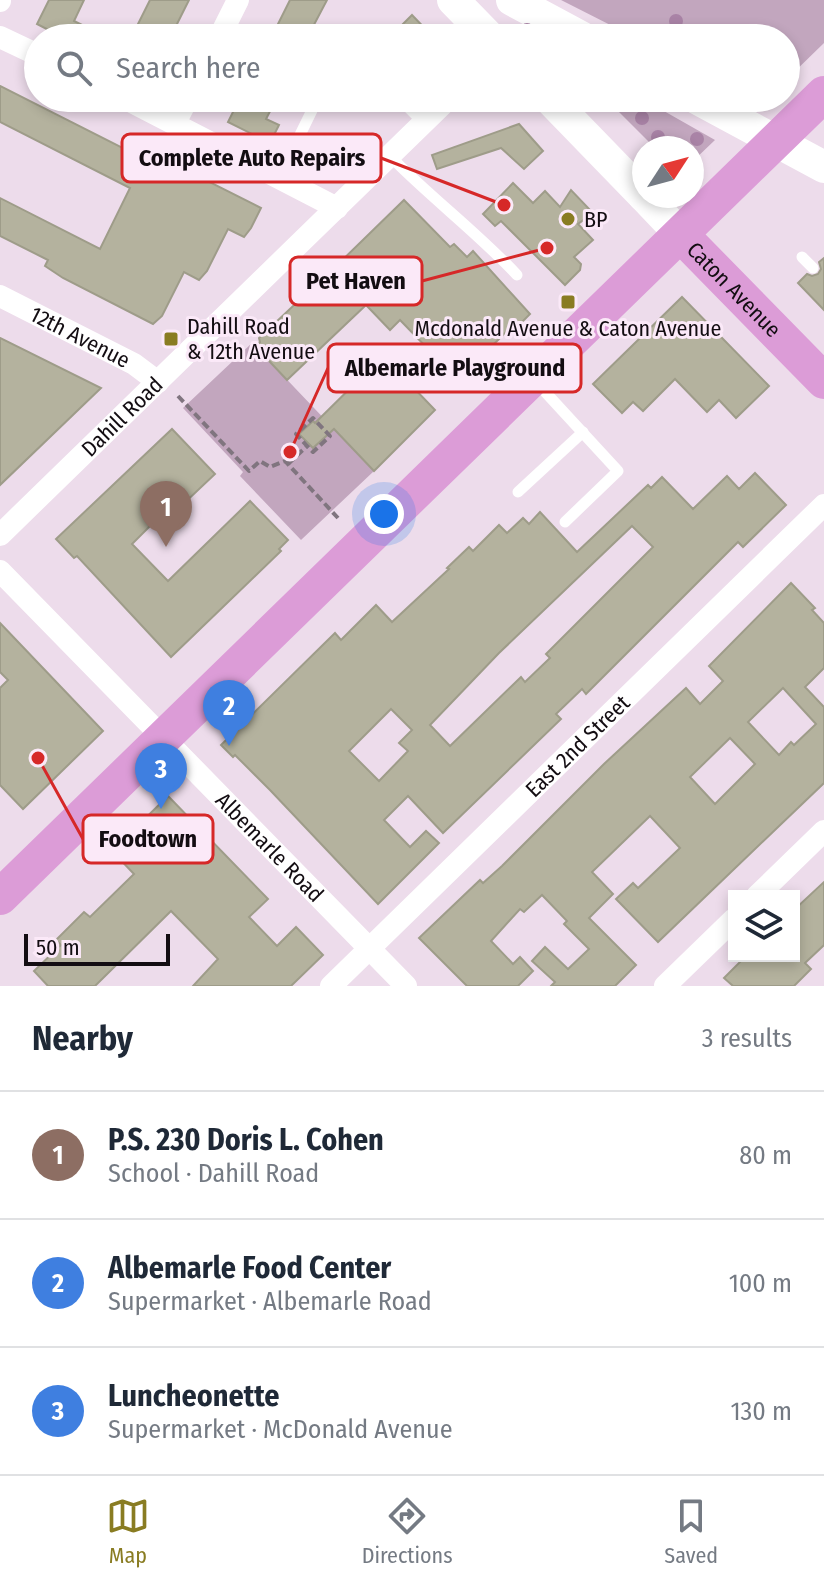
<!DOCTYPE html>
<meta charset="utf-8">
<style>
body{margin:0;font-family:"Fira Sans Condensed",sans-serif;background:#f2f2f3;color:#1f2937}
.controls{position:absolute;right:24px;bottom:24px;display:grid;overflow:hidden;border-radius:0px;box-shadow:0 4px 12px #0003}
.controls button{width:72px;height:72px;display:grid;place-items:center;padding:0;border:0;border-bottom:2px solid #e0e1e3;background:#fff;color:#1f2937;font:40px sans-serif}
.compass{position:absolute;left:632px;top:136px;width:72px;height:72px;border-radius:50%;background:#fff;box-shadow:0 4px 12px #0003;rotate:54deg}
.scale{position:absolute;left:24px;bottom:20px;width:146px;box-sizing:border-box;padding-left:8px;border:4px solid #130d12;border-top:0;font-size:22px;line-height:28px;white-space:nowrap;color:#130d12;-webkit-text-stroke:6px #fbe9f8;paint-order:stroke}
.you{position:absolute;left:384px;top:514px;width:28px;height:28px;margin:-20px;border:6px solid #fff;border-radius:50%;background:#1a73e8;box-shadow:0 0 0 12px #1a73e833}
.badge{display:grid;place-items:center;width:52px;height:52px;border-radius:50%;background:#897c22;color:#fff;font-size:26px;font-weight:700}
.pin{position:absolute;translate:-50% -66px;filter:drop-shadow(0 2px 4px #0008)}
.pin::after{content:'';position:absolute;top:42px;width:28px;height:24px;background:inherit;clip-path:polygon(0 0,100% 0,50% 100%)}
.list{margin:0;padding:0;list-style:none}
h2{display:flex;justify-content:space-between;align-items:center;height:104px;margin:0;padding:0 32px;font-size:34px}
h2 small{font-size:26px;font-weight:400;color:#747a83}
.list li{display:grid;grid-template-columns:52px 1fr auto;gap:24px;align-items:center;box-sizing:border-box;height:128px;padding:0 32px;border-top:2px solid #e0e1e3}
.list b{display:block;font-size:30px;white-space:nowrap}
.list p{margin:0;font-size:26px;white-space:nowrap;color:#747a83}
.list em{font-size:26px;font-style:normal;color:#747a83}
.icon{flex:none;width:44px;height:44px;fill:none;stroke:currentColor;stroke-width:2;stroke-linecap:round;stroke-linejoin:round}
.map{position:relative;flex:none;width:824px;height:986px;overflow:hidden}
.search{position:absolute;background:#fff;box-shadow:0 4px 12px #0003;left:24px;right:24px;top:24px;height:88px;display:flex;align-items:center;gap:20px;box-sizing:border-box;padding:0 28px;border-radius:44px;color:#747a83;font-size:30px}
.sheet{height:488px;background:#fff}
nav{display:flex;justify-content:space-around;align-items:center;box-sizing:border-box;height:112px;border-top:2px solid #e0e1e3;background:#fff;font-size:22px;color:#747a83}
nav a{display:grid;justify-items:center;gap:4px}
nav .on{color:#897c22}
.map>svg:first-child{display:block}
</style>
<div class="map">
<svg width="824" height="986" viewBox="0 0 824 986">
<rect width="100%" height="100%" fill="#eddceb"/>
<g fill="#c2a6be">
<polygon points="561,0 824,0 824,43 786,80 786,38 636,38"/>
<polygon points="605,98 641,98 715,140 692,162 692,148 655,148"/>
<polygon points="252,343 374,471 301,540 240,476 243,472 183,408"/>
</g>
<g fill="#b4b29e" stroke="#9e9c89" stroke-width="2" fill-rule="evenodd">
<polygon points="49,0 84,0 74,21 108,38 64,38 37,24"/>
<polygon points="150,0 189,0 170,38 131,38"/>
<polygon points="290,0 327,0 307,38 271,38"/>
<polygon points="412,15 434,38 389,38"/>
<polygon points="0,86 160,167 164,159 261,208 251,228 244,237 228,229 207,271 199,280 184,272 162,316 153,324 63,278 45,266 48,260 0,236 0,198 100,249 130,188 0,122"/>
<polygon points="240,98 277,98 266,119 279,125 270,143 228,122"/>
<polygon points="519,124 543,151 524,169 501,148 437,169 432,155"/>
<polygon points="513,183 533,203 545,191 560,207 571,190 593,213 578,224 593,240 574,257 581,264 580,270 565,285 501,221 495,226 483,214"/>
<polygon points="404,200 450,247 454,244 467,257 473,251 530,314 513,331 510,328 481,357 486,361 462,384 400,320 390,330 366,305 287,380 255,346 260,342 259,338 324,277 323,273 329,273"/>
<polygon points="824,258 824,310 798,283 807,274 812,276 818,274 821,269 819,262"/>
<polygon points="682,297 769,386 736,418 719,400 707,412 675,379 643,411 633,402 622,413 593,384"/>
<polygon points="0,338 101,388 0,485"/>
<polygon points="383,356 435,410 374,471 334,429 313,448 299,434 313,421 315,423"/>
<polygon points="172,429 215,474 161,525 156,520 132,544 168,581 250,501 288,540 279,549 281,551 171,657 77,556 74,558 56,539"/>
<path d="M755 473 786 505 743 547 738 542 586 694 582 689 556 714 561 719 443 833 408 796 384 820 410 847 426 831 439 843 378 904 270 790 235 755 233 757 221 745 335 633 341 640 376 605 392 622 449 569 447 568 469 547 473 551 499 525 507 533 523 518 529 524 540 512 577 552 648 485 651 488 662 477 693 509 727 476 739 489ZM632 526 653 547 546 654 550 658 525 682 521 677 450 746 430 725 499 653ZM391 709 412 730 399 743 408 751 379 781 349 751Z"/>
<path d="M791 583 815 608 812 610 824 623V668L805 687 824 707V783L658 942 616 899 633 883 638 888 680 848 650 816 592 872 613 894 589 918 636 965 615 986H551L555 982 532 961 545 947 568 969 589 949 564 924 567 921 542 895 524 912 520 909 491 941 513 964 520 957 533 971 518 986H467L419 938 480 880 483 883 502 866 604 764 686 688 700 704 723 681 709 666ZM783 688 816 724 794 745 791 742 779 755 748 722ZM730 738 755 764 715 804 690 777Z"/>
<polygon points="0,623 103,731 23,809 0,785 0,688 8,680 0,672"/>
<polygon points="168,796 268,899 249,917 277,946 296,927 323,955 291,986 193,986 218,959 171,911 95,986 48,986 34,971 61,945 56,940 84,912 90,917 134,874 112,851"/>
<polygon points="824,882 824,945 805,963 811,969 794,986 733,986 724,978 746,956 794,956 794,910"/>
</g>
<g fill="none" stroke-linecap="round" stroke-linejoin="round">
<g stroke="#80757f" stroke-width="4" stroke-dasharray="8 4" stroke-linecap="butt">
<polyline points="692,153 694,151"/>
<polyline points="178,396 249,471 260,461 270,467 285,461 338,518"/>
<polyline points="288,464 307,446 296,434 313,418 330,436 313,452 307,446"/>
</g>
<g stroke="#fff" stroke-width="11">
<polyline points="318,98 297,141 305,154 321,160 328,157"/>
<polyline points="399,98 424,123"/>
<path d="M390 156C431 198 477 232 517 275"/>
<polyline points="802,257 813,268"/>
<polyline points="536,382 618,471 565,522"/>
<polyline points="518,492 583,432"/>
</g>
<g stroke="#fff" stroke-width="22">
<polyline points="0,1 0,0"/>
<polyline points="0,37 38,55"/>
<polyline points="219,38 238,0"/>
<polyline points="124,98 337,208"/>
<polyline points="175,123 188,98"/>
<path id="s1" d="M0 296 134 364 158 382"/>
<path id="s2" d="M0 535 449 98"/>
<path id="s3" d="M0 571 406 986"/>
<polyline points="757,896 824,831"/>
<path id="s4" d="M331 986 824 505"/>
<polyline points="665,986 734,919"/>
</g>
<g stroke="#fff" stroke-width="32">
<polyline points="453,0 490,38"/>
<polyline points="512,0 583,38"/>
<polyline points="549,98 644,196"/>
<polyline points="696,98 824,167"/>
<polyline points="644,196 681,235"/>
</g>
<g stroke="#dc9cd7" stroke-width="36">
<path id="s5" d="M681 235 824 381"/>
<polyline points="0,897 824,94"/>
</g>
</g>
<g fill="#a983a6">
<circle cx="676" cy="21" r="7"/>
<circle cx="527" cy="30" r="7"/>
<circle cx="642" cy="118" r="7"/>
<circle cx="658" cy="137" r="7"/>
<circle cx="697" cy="139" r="7"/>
</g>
<g fill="#897c22" stroke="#fbe9f8" stroke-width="3">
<circle cx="568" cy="219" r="8"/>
<rect x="560" y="294" width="16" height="16" rx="4"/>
<rect x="163" y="331" width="16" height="16" rx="4"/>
</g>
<g text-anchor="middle" stroke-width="6" stroke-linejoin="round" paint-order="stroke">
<g font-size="22" fill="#130d12" stroke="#fbe9f8" text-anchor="start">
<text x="584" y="227">BP</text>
<text x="187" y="334">Dahill Road<tspan x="187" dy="25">&amp; 12th Avenue</tspan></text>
<text x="568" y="336" text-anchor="middle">Mcdonald Avenue &amp; Caton Avenue</text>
</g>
<g font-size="22" fill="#130d12" stroke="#fbe9f8">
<text dy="8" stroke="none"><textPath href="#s5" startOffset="76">Caton Avenue</textPath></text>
<text dy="8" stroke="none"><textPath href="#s1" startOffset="90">12th Avenue</textPath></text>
<text dy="8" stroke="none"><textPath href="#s2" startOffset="170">Dahill Road</textPath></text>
<text dy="8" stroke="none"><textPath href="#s4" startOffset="344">East 2nd Street</textPath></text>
<text dy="8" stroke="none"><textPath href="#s3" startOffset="386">Albemarle Road</textPath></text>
</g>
</g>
<path fill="none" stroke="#d62828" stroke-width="3" d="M504 205L381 158M547 248L422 281M290 452L328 368M38 758L83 839"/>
<g fill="#d62828" stroke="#fbe9f8" stroke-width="3">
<circle cx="504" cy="205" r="8"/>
<circle cx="547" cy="248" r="8"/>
<circle cx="290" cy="452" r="8"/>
<circle cx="38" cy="758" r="8"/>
</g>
<g fill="#fbe9f8" stroke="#d62828" stroke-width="3">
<rect x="122" y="134" width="259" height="48" rx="8"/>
<rect x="290" y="257" width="132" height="48" rx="8"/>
<rect x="328" y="344" width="253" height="48" rx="8"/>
<rect x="83" y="815" width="130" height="48" rx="8"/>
</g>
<g font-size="24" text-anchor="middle" font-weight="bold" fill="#130d12">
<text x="252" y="166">Complete Auto Repairs</text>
<text x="356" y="289">Pet Haven</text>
<text x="455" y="376">Albemarle Playground</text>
<text x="148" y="847">Foodtown</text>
</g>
</svg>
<div class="controls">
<button><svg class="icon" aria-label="layers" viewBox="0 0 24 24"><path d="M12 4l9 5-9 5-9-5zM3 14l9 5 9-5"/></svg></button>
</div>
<svg class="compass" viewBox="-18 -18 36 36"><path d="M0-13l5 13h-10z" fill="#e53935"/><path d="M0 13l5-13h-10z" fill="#747a83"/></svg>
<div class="scale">50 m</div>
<div class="you"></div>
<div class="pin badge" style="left:166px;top:547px;background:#8d6e63">1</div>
<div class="pin badge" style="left:229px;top:746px;background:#3f7fe0">2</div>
<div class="pin badge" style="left:161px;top:809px;background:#3f7fe0">3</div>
<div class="search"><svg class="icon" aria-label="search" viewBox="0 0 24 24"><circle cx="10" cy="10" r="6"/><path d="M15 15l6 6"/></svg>Search here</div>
</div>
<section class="sheet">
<h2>Nearby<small>3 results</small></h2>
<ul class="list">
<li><span class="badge" style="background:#8d6e63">1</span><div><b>P.S. 230 Doris L. Cohen</b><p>School · Dahill Road</p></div><em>80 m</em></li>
<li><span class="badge" style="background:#3f7fe0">2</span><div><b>Albemarle Food Center</b><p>Supermarket · Albemarle Road</p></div><em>100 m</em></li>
<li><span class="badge" style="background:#3f7fe0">3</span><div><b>Luncheonette</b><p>Supermarket · McDonald Avenue</p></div><em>130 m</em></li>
</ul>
</section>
<nav>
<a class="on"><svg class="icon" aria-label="map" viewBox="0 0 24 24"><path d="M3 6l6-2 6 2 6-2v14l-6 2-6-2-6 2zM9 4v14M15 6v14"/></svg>Map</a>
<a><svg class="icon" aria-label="directions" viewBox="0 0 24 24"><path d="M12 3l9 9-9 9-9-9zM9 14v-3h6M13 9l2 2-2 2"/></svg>Directions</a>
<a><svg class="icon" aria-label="saved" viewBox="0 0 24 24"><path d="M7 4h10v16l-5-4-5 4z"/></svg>Saved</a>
</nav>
